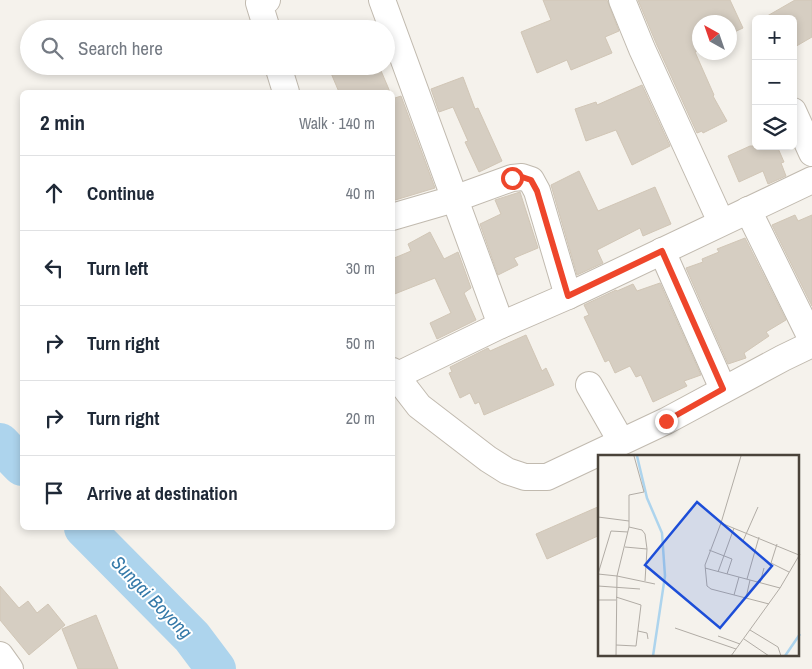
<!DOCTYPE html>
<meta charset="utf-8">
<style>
body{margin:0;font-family:"Archivo Narrow",sans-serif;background:#f2f2f3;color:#1f2937}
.controls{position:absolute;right:15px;top:15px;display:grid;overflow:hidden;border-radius:8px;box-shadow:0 2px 8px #0003}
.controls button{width:45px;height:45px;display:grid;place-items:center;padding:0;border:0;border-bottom:1px solid #e0e1e3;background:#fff;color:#1f2937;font:25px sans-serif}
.compass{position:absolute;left:692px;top:15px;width:45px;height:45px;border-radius:50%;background:#fff;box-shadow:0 2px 8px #0003;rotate:320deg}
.stop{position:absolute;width:15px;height:15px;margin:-11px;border:4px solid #ee462b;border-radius:50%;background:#fff}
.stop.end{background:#ee462b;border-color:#fff;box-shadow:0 1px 5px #0008}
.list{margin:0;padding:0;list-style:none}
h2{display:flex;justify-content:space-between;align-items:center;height:65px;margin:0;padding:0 20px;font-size:21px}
h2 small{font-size:16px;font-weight:400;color:#747a83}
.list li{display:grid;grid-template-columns:32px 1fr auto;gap:15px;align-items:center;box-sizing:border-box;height:75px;padding:0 20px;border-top:1px solid #e0e1e3}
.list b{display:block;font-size:19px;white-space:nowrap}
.list em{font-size:16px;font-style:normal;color:#747a83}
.icon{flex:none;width:28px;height:28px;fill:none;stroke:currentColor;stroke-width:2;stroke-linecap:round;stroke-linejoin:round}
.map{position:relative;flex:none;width:812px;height:669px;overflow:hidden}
.search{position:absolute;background:#fff;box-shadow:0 2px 8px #0003;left:20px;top:20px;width:375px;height:55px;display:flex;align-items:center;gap:12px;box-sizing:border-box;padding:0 18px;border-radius:28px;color:#747a83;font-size:19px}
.panel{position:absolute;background:#fff;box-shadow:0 2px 8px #0003;left:20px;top:90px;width:375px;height:440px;border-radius:8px}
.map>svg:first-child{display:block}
</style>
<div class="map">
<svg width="812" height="669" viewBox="0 0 812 669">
<rect width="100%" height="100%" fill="#f5f2ec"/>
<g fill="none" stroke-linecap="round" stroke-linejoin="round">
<g stroke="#add4ed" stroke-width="40">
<polyline points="0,443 22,466"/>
<polyline points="84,528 192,637 216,669"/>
</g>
</g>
<g fill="#d6cec2" stroke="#d1c6b6">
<polygon points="543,0 607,0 619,31 605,37 612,53 571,70 567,60 537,73 521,32 551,20"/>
<polygon points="638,0 730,0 743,28 730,34 730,22 700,22 700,49 695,52 714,95 713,96 727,121 703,133 702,131 697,133 656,43"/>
<polygon points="795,0 812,0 812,37 793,48 793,19 762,19"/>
<polygon points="328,66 379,66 390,92 339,92"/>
<polygon points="463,77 475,109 478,108 502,161 479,172 465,142 468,141 453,107 439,112 431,89"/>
<polygon points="642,85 670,146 632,165 616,130 586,141 575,109 596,102 597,105"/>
<polygon points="401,96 435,188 392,201 392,99"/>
<polygon points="750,146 777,146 784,162 781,163 786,176 768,184 763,171 739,182 728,156"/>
<polygon points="579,171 598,211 655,187 671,224 643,236 640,228 597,250 603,263 577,275 551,185"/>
<polygon points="520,192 538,248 514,258 518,265 498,275 480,224 501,214 495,200"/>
<polygon points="795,215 798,221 812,215 812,306 772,225"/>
<polygon points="430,232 444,259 458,252 471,288 464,293 476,320 437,339 430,323 451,313 435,278 392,295 392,259 411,251 408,244"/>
<polygon points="745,238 786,320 766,332 769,336 744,353 746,358 728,364 686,268 703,262 702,259 719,252 717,249"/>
<polygon points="660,283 701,375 684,381 687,386 653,402 641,375 636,377 630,366 615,373 609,360 605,362 584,317 589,315 584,305 616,290 617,291 633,284 637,291"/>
<polygon points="526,335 542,371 546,368 554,385 484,415 479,402 475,404 470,393 460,398 449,373 452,372 450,367 488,348 490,351"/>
<polygon points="600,506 600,535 547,559 536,534"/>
<polygon points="0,586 19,608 28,601 37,613 48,604 65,625 29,655 0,620"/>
<polygon points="96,615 118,669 78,669 62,629"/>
</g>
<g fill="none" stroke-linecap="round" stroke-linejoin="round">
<defs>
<g id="minor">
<polyline points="267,0 259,3 267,29"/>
<polyline points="382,0 501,325"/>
<polyline points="622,0 642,49 721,222"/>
<polyline points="278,66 286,92"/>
<polyline points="793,111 812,153"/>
<polyline points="748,210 812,340"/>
<polyline points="392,217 454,199 512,178 522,177 531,180 537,191 568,296"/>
<polyline points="662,251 723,389"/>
<polyline points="392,371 419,406 488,459 507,471 525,477 547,477 666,421 783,358 812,344"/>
<polyline points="396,376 501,325 568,296 812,180"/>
<polyline points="589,385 621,441"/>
<polyline points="0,655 10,669"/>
</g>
</defs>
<use href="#minor" stroke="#c1baaf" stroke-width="28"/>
<use href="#minor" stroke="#fff" stroke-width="26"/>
</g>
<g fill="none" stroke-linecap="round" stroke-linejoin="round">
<polyline stroke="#ee462b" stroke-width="6" points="512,178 522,177 531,180 537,191 568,296 662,251 723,389 666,421"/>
</g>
<g text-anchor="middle" stroke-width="4" stroke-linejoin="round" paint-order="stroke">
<g font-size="19" font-style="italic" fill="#367aa9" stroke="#fff">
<text transform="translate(152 597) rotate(46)" y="7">Sungai Boyong</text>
</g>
</g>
<g transform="translate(598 455)">
<rect width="201" height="201" fill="#f5f2ec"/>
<path fill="none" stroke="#add4ed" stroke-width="2.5" d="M39 1 49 43 64 78 67 121 55 201M187 201 202 179"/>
<path fill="none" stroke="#b1aca5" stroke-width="1" d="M36 1 46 37 31 40V72L19 121 57 129M0 62 31 66M123 68 143 1M31 72 44 75 47 79 49 94 47 126M145 86 160 52M179 89 173 108 191 117M27 92 49 94M111 95 134 104 129 119M107 113 182 133M120 117 136 73M0 119 19 121 18 201M0 119 13 76 30 77M149 124 161 82M162 128 166 113M0 131 42 134M136 140 141 122M148 143 152 125M0 145H18M171 149 113 134 109 131 107 110 123 68 201 100M77 173 138 194M152 175 180 192 183 201M40 176 49 178 50 184M120 181 142 189M146 184 171 201M18 190 38 191 43 150 18 142M133 201 182 133 202 99"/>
<path fill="#1d4ed8" fill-opacity="0.15" stroke="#1d4ed8" stroke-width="2.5" d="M99 47 174 111 122 173 47 110Z"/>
<rect width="201" height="201" fill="none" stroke="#4a433a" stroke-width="2.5"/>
</g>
</svg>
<div class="controls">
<button>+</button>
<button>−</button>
<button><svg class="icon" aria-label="layers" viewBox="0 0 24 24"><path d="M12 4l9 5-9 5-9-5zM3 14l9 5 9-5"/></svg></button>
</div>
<svg class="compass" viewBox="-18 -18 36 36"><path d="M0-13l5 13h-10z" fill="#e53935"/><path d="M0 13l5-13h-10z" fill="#747a83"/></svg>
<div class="stop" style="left:512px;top:178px"></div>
<div class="stop end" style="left:666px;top:421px"></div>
<div class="search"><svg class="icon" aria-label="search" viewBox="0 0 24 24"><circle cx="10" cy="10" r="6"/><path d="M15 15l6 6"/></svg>Search here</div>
<section class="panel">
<h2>2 min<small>Walk · 140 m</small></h2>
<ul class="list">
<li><svg class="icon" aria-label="ahead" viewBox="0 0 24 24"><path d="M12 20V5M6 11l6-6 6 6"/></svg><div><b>Continue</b></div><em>40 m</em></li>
<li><svg class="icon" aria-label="left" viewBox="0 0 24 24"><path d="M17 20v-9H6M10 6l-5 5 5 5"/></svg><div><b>Turn left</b></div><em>30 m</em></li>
<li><svg class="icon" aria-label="right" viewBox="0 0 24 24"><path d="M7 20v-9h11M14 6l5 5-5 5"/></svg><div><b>Turn right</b></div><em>50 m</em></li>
<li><svg class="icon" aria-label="right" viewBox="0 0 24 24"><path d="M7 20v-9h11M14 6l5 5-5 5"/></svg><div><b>Turn right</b></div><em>20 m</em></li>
<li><svg class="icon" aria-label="arrive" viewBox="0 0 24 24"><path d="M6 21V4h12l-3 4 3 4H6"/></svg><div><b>Arrive at destination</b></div></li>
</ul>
</section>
</div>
